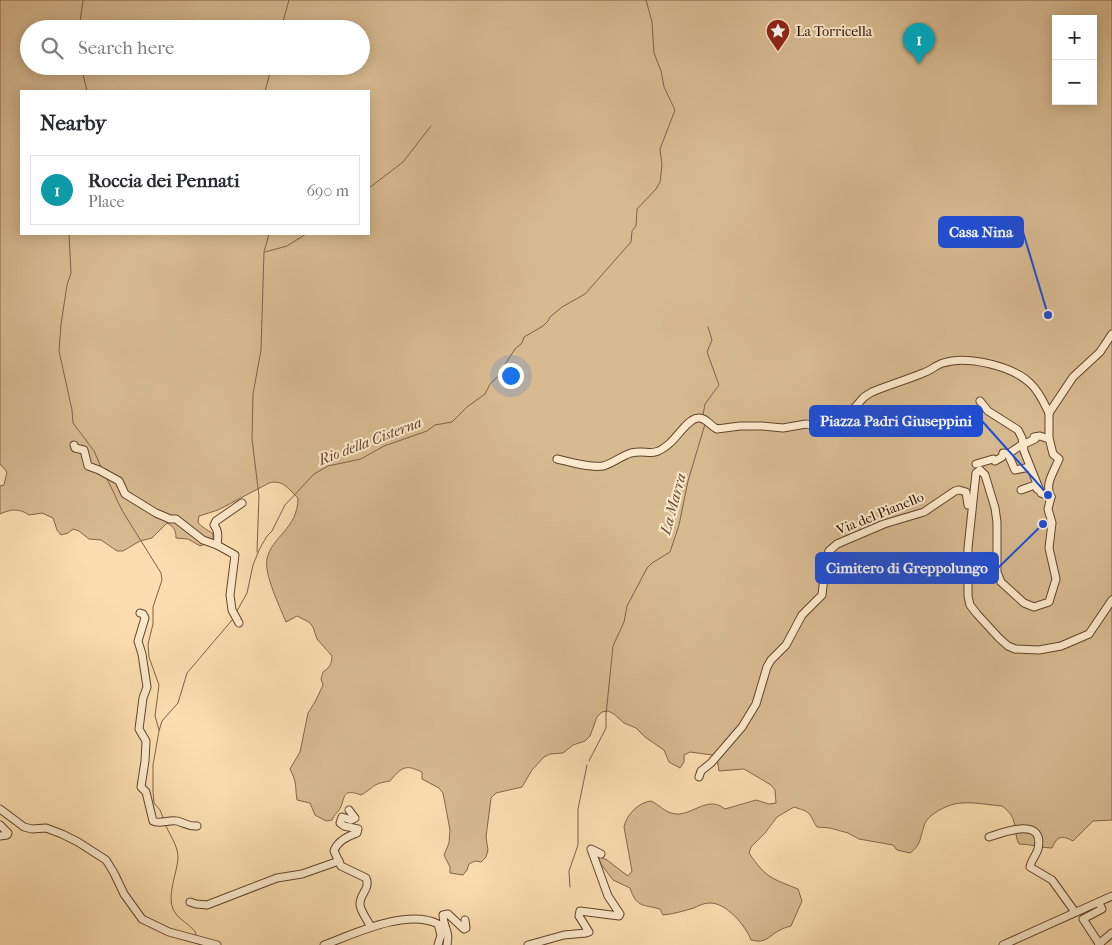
<!DOCTYPE html>
<meta charset="utf-8">
<style>
body{margin:0;font-family:"IM FELL French Canon",serif;background:#f7f7f7;color:#2b2b33}
.controls{position:absolute;right:15px;top:15px;display:grid;overflow:hidden;border-radius:0px;box-shadow:0 2px 12px #0003}
.controls button{width:45px;height:45px;display:grid;place-items:center;padding:0;border:0;border-bottom:1px solid #e1e1e2;background:#fff;color:#2b2b33;font:25px sans-serif}
.you{position:absolute;left:510px;top:375px;width:18px;height:18px;margin:-12px;border:4px solid #fff;border-radius:50%;background:#1a73e8;box-shadow:0 0 0 8px #1a73e833}
.badge{display:grid;place-items:center;width:32px;height:32px;border-radius:50%;background:#8f2418;color:#fff;font-size:16px;font-weight:700}
.pin{position:absolute;translate:-50% -41px;filter:drop-shadow(0 1px 2px #0008)}
.pin::after{content:'';position:absolute;top:26px;width:18px;height:15px;background:inherit;clip-path:polygon(0 0,100% 0,50% 100%)}
.list{margin:0;padding:0;list-style:none}
h2{display:flex;justify-content:space-between;align-items:center;height:65px;margin:0;padding:0 20px;font-size:21px}
h2 small{font-size:16px;font-weight:400;color:#7c7c81}
.list li{display:grid;grid-template-columns:32px 1fr auto;gap:15px;align-items:center;box-sizing:border-box;height:70px;margin:0 10px 10px;padding:0 10px;border:1px solid #e1e1e2;border-radius:0px}
.list b{display:block;font-size:19px;white-space:nowrap}
.list p{margin:0;font-size:16px;white-space:nowrap;color:#7c7c81}
.list em{font-size:16px;font-style:normal;color:#7c7c81}
.icon{flex:none;width:28px;height:28px;fill:none;stroke:currentColor;stroke-width:2;stroke-linecap:round;stroke-linejoin:round}
.map{position:relative;flex:none;width:1112px;height:945px;overflow:hidden}
.search{position:absolute;background:#fff;box-shadow:0 2px 12px #0003;left:20px;top:20px;width:350px;height:55px;display:flex;align-items:center;gap:12px;box-sizing:border-box;padding:0 18px;border-radius:28px;color:#7c7c81;font-size:19px}
.panel{position:absolute;background:#fff;box-shadow:0 2px 12px #0003;left:20px;top:90px;width:350px;height:145px;border-radius:0px}
.map>svg:first-child{display:block}
</style>
<div class="map">
<svg width="1112" height="945" viewBox="0 0 1112 945">
<rect width="100%" height="100%" fill="#fbddaf"/>
<filter id="stains"><feTurbulence type="fractalNoise" baseFrequency=".004" numOctaves="4"/><feColorMatrix values="0 0 0 0 .2 0 0 0 0 .09 0 0 0 0 .02 0 0 0 .5 -.17"/></filter>
<radialGradient id="worn" r=".72"><stop offset=".6" stop-color="#630" stop-opacity="0"/><stop offset="1" stop-color="#630" stop-opacity=".3"/></radialGradient>
<path fill="#d8ba91" stroke="#836549" fill-rule="evenodd" d="M0 0H1112V820L1093 821 1073 841C1062 835 1057 836 1052 848 1041 848 1031 844 1019 844 1014 835 1017 824 1011 815 1009 812 1005 808 1002 806 989 805 975 802 962 803 950 803 927 814 924 826 920 838 921 845 910 853L897 850 893 845 859 839 848 833 830 828 817 827C814 823 813 819 810 815 807 810 799 809 794 807L777 817 765 833 751 847 749 853C766 878 771 878 798 889L802 901 791 926C788 927 783 928 780 930 768 936 767 944 751 940 746 926 726 902 709 903 704 903 698 906 694 908 683 911 674 914 663 915L660 909C642 904 637 908 630 888L613 880 601 864 598 856 607 860 628 876 632 871 624 827C626 815 639 802 651 801 660 805 665 813 676 814 693 815 708 795 725 809L756 800 769 804 776 803 775 790 771 785 744 769 719 771 717 758 712 755 690 752 684 755V762L680 768 669 762 664 750 645 737 636 728 624 723 614 714 608 711 602 712 597 717 590 736 585 741 573 745 563 753 550 754 544 757 532 770 522 787 496 793 491 798 486 837 488 850 486 857 481 862 475 861 469 864 467 870 463 875 450 873V867L444 855 449 843 450 830 443 793 439 788 422 779V772C405 764 402 767 390 781 371 784 375 787 361 795 340 787 346 800 339 810 336 814 334 815 332 820L326 821 315 815 310 803 297 800C295 786 297 782 290 769L300 752 308 713 315 702 323 685 321 679 323 672C329 668 332 664 332 656L317 639 313 627 309 622 297 616 286 622C280 607 264 575 267 559 271 537 298 529 298 498 288 489 283 479 269 483L218 510 199 516 198 522C202 528 207 529 213 534V541L200 546 188 539 176 538C176 530 174 527 167 523L152 538 140 541 123 551H117L101 540 89 539 79 531 73 529 68 533 61 535 57 530 53 518 42 513 29 515C19 508 11 509 0 514V486L4 485 7 472 0 464ZM1056 19H1093V101H1056ZM29 29H361V66H29ZM21 91H369V234H21Z"/>
<g fill="none" stroke-linecap="round" stroke-linejoin="round">
<g stroke="#7f6146" stroke-width="1">
<polyline points="79,29 83,0"/>
<polyline points="281,29 289,0"/>
<polyline points="81,66 87,91"/>
<polyline points="265,91 272,66"/>
<polyline points="369,188 403,162 431,126"/>
<polyline points="69,234 71,273 67,285 61,324 59,351 72,410 73,423 94,451 101,467"/>
<polyline points="265,252 287,246 306,234"/>
<polyline points="703,415 705,404 719,385 707,352 712,340 708,327"/>
<path d="M107 479C113 490 117 501 123 512L161 573 162 580 153 607V624L148 644 149 657 159 685 155 716 159 730"/>
<polyline points="257,552 259,496 252,439 253,394 261,350 264,252 269,234"/>
<polyline points="237,611 247,593 253,565 260,548 267,536 272,531 285,505 314,474 328,466 361,459 384,446 427,431 435,425 452,422 467,407 485,394 490,384 504,371 504,366 515,349 522,343 524,337 543,326 548,321 550,317 562,307 585,294 631,242 632,231 636,226 637,209 656,189 660,182 662,165 660,149 675,110 664,87 661,71 654,53 652,22 646,0"/>
<polyline points="589,761 606,728 606,715 613,646 624,622 627,606 647,568 652,563 670,552 679,525 688,481 705,424"/>
<polyline points="164,820 160,810 154,803 153,791 153,765 159,731 162,721 178,703 187,673 233,619"/>
<path d="M166 826C170 836 178 845 178 858 177 874 166 896 174 911 179 920 190 924 196 933L195 936"/>
<polyline points="570,887 569,871 578,845 578,809 587,765"/>
</g>
<defs>
<g id="minor">
<polyline points="980,401 988,411 1018,430 1022,438 1024,451 1038,486 1041,493 1051,497"/>
<polyline points="74,445 75,448 84,450 88,466 99,470 119,481 125,494 156,513 170,519 176,519 203,540 217,545"/>
<polyline points="1008,454 1015,470 1030,467"/>
<path d="M557 459C571 462 588 468 603 466 612 464 621 456 631 453 649 449 652 459 670 443 678 436 688 419 698 418 706 417 710 426 717 429L740 426H762L783 428 806 424 830 430 836 429 864 397 872 392C889 385 906 380 923 373 930 371 936 365 943 363 967 355 1012 366 1030 383 1039 391 1044 403 1049 413"/>
<polyline points="976,464 993,459 995,461 1002,457 1003,453 1008,454 1020,446 1035,439 1034,437 1040,436 1049,439"/>
<polyline points="1021,490 1035,485 1037,489 1038,488"/>
<polyline points="1051,497 1048,509 1052,523 1049,548 1056,579 1049,602 1034,607 1024,603 1001,582 997,572 997,522 995,508 985,475 980,470 976,473 968,548 968,596 970,605 977,614 999,638 1008,646 1015,649 1039,650 1061,646 1089,634 1112,600"/>
<path d="M1051 497C1044 484 1054 472 1059 459L1053 454 1049 438V413L1073 377 1100 352 1112 334"/>
<path d="M140 613 143 614 145 618 138 641 142 654 147 687 143 698 139 729 146 741 145 761 141 787 146 792 153 821C160 825 169 819 177 821 185 823 189 827 197 826"/>
<path d="M239 623 232 610 230 595 235 555 217 545C218 538 219 531 214 525L216 521 242 503"/>
<polyline points="699,777 701,771 711,763 742,727 756,704 767,667 771,660 786,645 802,615 822,595 826,559 829,551 837,544 884,524 924,512 955,491 959,490 966,492 968,505"/>
<polyline points="0,809 24,827 32,829 46,828 62,834 78,842 106,860 114,873 124,894 142,919 169,932 217,945"/>
<path d="M349 810 355 818 351 820 342 817 340 823 344 826 358 829 357 833C348 836 337 842 334 851L341 866 366 878C371 889 359 894 360 905 361 912 368 921 371 927"/>
<polyline points="0,825 8,833 7,835 0,836"/>
<path d="M989 837C1004 832 1045 816 1038 849 1036 856 1031 860 1030 867L1052 880 1075 912"/>
<polyline points="190,902 196,904 207,905 277,878 302,874 339,861"/>
<polyline points="1099,903 1102,909 1083,919 1100,945"/>
<polyline points="1099,944 1112,933"/>
<path d="M324 945C354 934 407 908 438 924L441 935 438 945"/>
<path d="M447 945C450 929 443 928 443 915L448 914 464 929 466 928 465 920"/>
<polyline points="528,945 564,935 586,933 589,932 579,916 580,911 619,916 620,914 608,896 591,849 601,854"/>
<polyline points="1003,945 1112,896"/>
</g>
</defs>
<use href="#minor" stroke="#61432c" stroke-width="9"/>
<use href="#minor" stroke="#fce9cb" stroke-width="7"/>
</g>
<defs>
<symbol id="sight-pin" viewBox="-11 -11 22 30"><path d="M0 17L-7.5 6A9.5 9.5 0 1 1 7.5 6Z" fill="#8f2418" stroke="#fce9cb"/><path d="M0-6L1.8-2.2L6-1.7L2.9 1.2L3.7 5.4L0 3.3L-3.7 5.4L-2.9 1.2L-6-1.7L-1.8-2.2Z" fill="#fff"/></symbol>
</defs>
<g fill-rule="evenodd">
<use href="#sight-pin" x="764" y="17" width="28" height="38"/>
</g>
<g text-anchor="middle" stroke-width="4" stroke-linejoin="round" paint-order="stroke">
<g font-size="14" fill="#2e1001" stroke="#fce9cb" text-anchor="start">
<text x="796" y="36">La Torricella</text>
</g>
<g font-size="14" fill="#2e1001" stroke="#fce9cb">
<text transform="translate(880 513) rotate(-22)" y="5">Via del Pianello</text>
</g>
<g font-size="15" font-style="italic" fill="#64462f" stroke="#fce9cb">
<text transform="translate(370 441) rotate(-21)" y="5">Rio della Cisterna</text>
<text transform="translate(673 504) rotate(-75)" y="5">La Marra</text>
</g>
</g>
<path fill="none" stroke="#1d4ed8" stroke-width="2" d="M1048 315L1023 232M1048 495L982 421M1043 524L998 568"/>
<g fill="#1d4ed8" stroke="#fce9cb" stroke-width="2">
<circle cx="1048" cy="315" r="5"/>
<circle cx="1048" cy="495" r="5"/>
<circle cx="1043" cy="524" r="5"/>
</g>
<g fill="#1d4ed8" stroke="#1d4ed8" stroke-width="2">
<rect x="939" y="217" width="84" height="30" rx="5"/>
<rect x="810" y="406" width="172" height="30" rx="5"/>
<rect x="816" y="553" width="182" height="30" rx="5"/>
</g>
<g font-size="15" text-anchor="middle" font-weight="bold" fill="#fff">
<text x="981" y="237">Casa Nina</text>
<text x="896" y="426">Piazza Padri Giuseppini</text>
<text x="907" y="573">Cimitero di Greppolungo</text>
</g>
<rect width="100%" height="100%" filter="url(#stains)"/>
<rect width="100%" height="100%" fill="url(#worn)"/>
</svg>
<div class="controls">
<button>+</button>
<button>−</button>
</div>
<div class="you"></div>
<div class="pin badge" style="left:919px;top:64px;background:#0f9aa8">1</div>
<div class="search"><svg class="icon" aria-label="search" viewBox="0 0 24 24"><circle cx="10" cy="10" r="6"/><path d="M15 15l6 6"/></svg>Search here</div>
<section class="panel">
<h2>Nearby<small></small></h2>
<ul class="list">
<li><span class="badge" style="background:#0f9aa8">1</span><div><b>Roccia dei Pennati</b><p>Place</p></div><em>690 m</em></li>
</ul>
</section>
</div>
